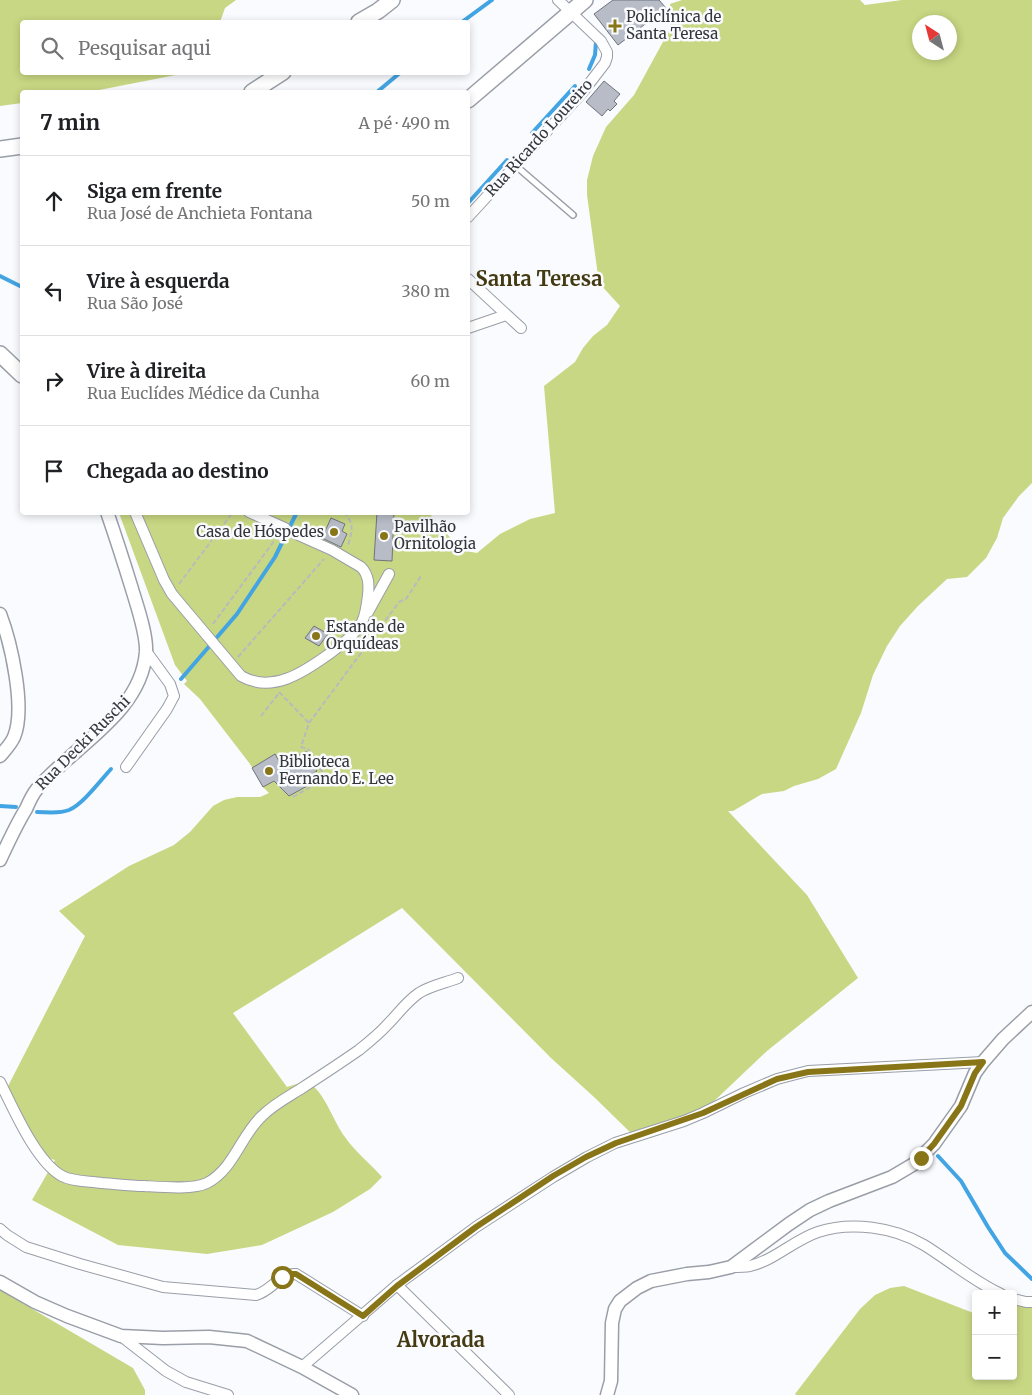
<!DOCTYPE html>
<html lang="pt">
<meta charset="utf-8">
<style>
body{margin:0;font-family:Merriweather,serif;background:#f6f6f6;color:#202124}
.controls{position:absolute;right:15px;bottom:15px;display:grid;overflow:hidden;border-radius:5px;box-shadow:0 2px 8px #0003}
.controls button{width:45px;height:45px;display:grid;place-items:center;padding:0;border:0;border-bottom:1px solid #e0e0e0;background:#fff;color:#202124;font:25px sans-serif}
.compass{position:absolute;left:912px;top:15px;width:45px;height:45px;border-radius:50%;background:#fff;box-shadow:0 2px 8px #0003;rotate:324deg}
.stop{position:absolute;width:15px;height:15px;margin:-11px;border:4px solid #887518;border-radius:50%;background:#fff}
.stop.end{background:#887518;border-color:#fff;box-shadow:0 1px 5px #0008}
.list{margin:0;padding:0;list-style:none}
h2{display:flex;justify-content:space-between;align-items:center;height:65px;margin:0;padding:0 20px;font-size:21px}
h2 small{font-size:16px;font-weight:400;color:#757577}
.list li{display:grid;grid-template-columns:32px 1fr auto;gap:15px;align-items:center;box-sizing:border-box;height:90px;padding:0 20px;border-top:1px solid #e0e0e0}
.list b{display:block;font-size:19px;white-space:nowrap}
.list p{margin:0;font-size:16px;white-space:nowrap;color:#757577}
.list em{font-size:16px;font-style:normal;color:#757577}
.icon{flex:none;width:28px;height:28px;fill:none;stroke:currentColor;stroke-width:2;stroke-linecap:round;stroke-linejoin:round}
.map{position:relative;flex:none;width:1032px;height:1395px;overflow:hidden}
.search{position:absolute;background:#fff;box-shadow:0 2px 8px #0003;left:20px;top:20px;width:450px;height:55px;display:flex;align-items:center;gap:12px;box-sizing:border-box;padding:0 18px;border-radius:5px;color:#757577;font-size:19px}
.panel{position:absolute;background:#fff;box-shadow:0 2px 8px #0003;left:20px;top:90px;width:450px;height:425px;border-radius:5px}
.map>svg:first-child{display:block}
</style>
<div class="map">
<svg width="1032" height="1395" viewBox="0 0 1032 1395">
<rect width="100%" height="100%" fill="#f9fbff"/>
<g fill="#c8d783" fill-rule="evenodd">
<polygon points="0,0 236,0 225,8 220,22 22,22 22,72 186,73 89,92 22,92 22,103 0,106"/>
<path d="M682 0H860L865 5 902 0H1032V483L1019 496 1003 518 997 538 986 558 967 577 947 579 918 606 900 626 887 646 873 675 861 713 836 769 818 779 794 786 784 791 762 794 733 811H728L807 895 858 978 767 1051 710 1105 635 1137 594 1097 551 1058 402 908 233 1013 287 1087 303 1082C307 1083 311 1085 314 1087 326 1097 335 1124 345 1137 355 1152 370 1163 382 1177L370 1189 333 1212 262 1245 207 1254 118 1245 32 1200 55 1160 36 1155 4 1094 85 936 59 911 129 866 174 845 190 832 213 806 224 800 237 797H260L269 793 263 787 250 764 200 699 184 684 187 681 175 665 119 513H429L461 550 477 553 500 534 530 519 555 513 544 386 575 362 583 348 593 336 607 325 620 306 599 283 587 195V180L593 156 606 127 634 95 670 29V4ZM920 22H950V52H920Z"/>
<polygon points="904,1286 976,1314 976,1376 1013,1376 1013,1299 1032,1301 1032,1395 796,1395 795,1394 860,1309 875,1295 890,1288"/>
<polygon points="0,1290 133,1368 145,1390 145,1395 0,1395"/>
</g>
<g fill="none" stroke-linecap="round" stroke-linejoin="round">
<g stroke="#42a4e2" stroke-width="4">
<polyline points="462,22 492,0"/>
<polyline points="589,69 595,55 596,42"/>
<polyline points="377,92 401,72"/>
<polyline points="532,133 575,86"/>
<polyline points="468,203 507,160"/>
<polyline points="0,276 22,287"/>
<polyline points="181,679 237,614 275,557 297,512"/>
<polyline points="0,806 16,807"/>
<path d="M37 812C47 812 59 814 69 810 83 804 100 781 111 769"/>
<polyline points="938,1156 961,1181 988,1227 1005,1253 1032,1279"/>
</g>
</g>
<g fill="#b7bcc6" stroke="#6f747d">
<polygon points="613,0 659,0 666,8 618,45 594,14"/>
<polygon points="604,81 620,94 614,101 617,104 610,111 608,109 602,116 586,102"/>
<polygon points="377,512 394,512 392,561 374,560"/>
<polygon points="331,518 345,524 342,531 347,534 341,547 322,538"/>
<polygon points="314,626 328,634 319,646 305,638"/>
<polygon points="306,751 317,771 310,775 318,780 289,796 274,781 263,787 252,768 275,754 282,766"/>
</g>
<g fill="none" stroke-linecap="round" stroke-linejoin="round">
<defs>
<polyline id="service" points="516,166 573,215"/>
<g id="minor">
<polyline points="468,217 582,93 605,63 607,57 607,52 601,41 558,0"/>
<polyline points="468,279 521,328"/>
<polyline points="468,328 506,315"/>
<path d="M135 512 164 580 172 594 241 676C272 694 304 672 329 654 341 645 355 635 362 622 366 614 367 604 368 595 369 585 369 575 361 567L332 550 294 533"/>
<polyline points="249,512 285,528"/>
<polyline points="368,612 389,574"/>
<polyline points="126,767 167,709 174,696 170,684 146,651"/>
<path d="M0 1082C13 1108 36 1162 62 1176 73 1182 89 1181 102 1183 116 1184 130 1186 144 1186 161 1187 193 1190 207 1183 234 1169 241 1135 262 1116 273 1105 286 1098 299 1090 319 1077 339 1064 359 1050 369 1042 379 1034 387 1025 398 1014 406 1002 419 993 430 986 445 983 458 978"/>
<path d="M0 1229 7 1235 26 1247 80 1264 163 1287 256 1295C273 1290 279 1273 296 1274L363 1316"/>
<path d="M731 1267C737 1267 744 1267 750 1266 775 1260 794 1240 818 1232 851 1221 894 1227 924 1245 950 1261 973 1281 1001 1294"/>
<polyline points="397,1285 509,1395"/>
<polyline points="1013,1299 1026,1302 1032,1302"/>
<polyline points="121,1336 166,1371 186,1382 228,1395"/>
<polyline points="302,1367 397,1285 476,1227 553,1177 587,1157 615,1143 684,1121 703,1113 744,1093 777,1079 808,1071 983,1062"/>
</g>
<g id="tertiary">
<path d="M0 614C11 643 26 708 14 737 11 744 5 750 0 756"/>
<path d="M0 860C8 843 16 825 26 809 29 802 32 795 37 789 73 746 141 714 146 652 147 634 137 606 132 589 124 563 116 538 107 512"/>
<polyline points="0,1282 35,1302 67,1316 121,1336 163,1338 209,1337 247,1341 302,1367 352,1395"/>
<polyline points="607,1395 611,1381 612,1323 615,1309 620,1301 637,1288 651,1281 687,1274 709,1272 731,1267 789,1224 810,1210 829,1201 892,1177 914,1164 934,1144 961,1106 975,1073 983,1062 1003,1039 1032,1012"/>
</g>
<g id="primary">
<polyline points="359,22 378,11 392,0"/>
<polyline points="252,92 283,72"/>
<polyline points="468,100 585,0"/>
<polyline points="0,149 22,146"/>
<polyline points="0,354 22,375"/>
</g>
</defs>
<use href="#service" stroke="#999ea7" stroke-width="8"/>
<use href="#minor" stroke="#999ea7" stroke-width="12"/>
<use href="#tertiary" stroke="#999ea7" stroke-width="15"/>
<use href="#primary" stroke="#999ea7" stroke-width="18"/>
<g stroke="#b8babe" stroke-width="2" stroke-dasharray="5 2.5" stroke-linecap="butt">
<path d="M344 512C355 525 352 530 348 546"/>
<polyline points="179,584 233,512"/>
<polyline points="213,624 277,537"/>
<polyline points="238,657 324,559"/>
<polyline points="279,692 309,723"/>
<polyline points="261,716 279,693"/>
<polyline points="293,797 326,778 308,749 301,747 309,723 399,602 406,599 421,576"/>
</g>
<use href="#service" stroke="#fff" stroke-width="5"/>
<use href="#minor" stroke="#fff" stroke-width="10"/>
<use href="#tertiary" stroke="#fff" stroke-width="12"/>
<use href="#primary" stroke="#fff" stroke-width="15"/>
</g>
<g fill="none" stroke-linecap="round" stroke-linejoin="round">
<polyline stroke="#887518" stroke-width="6" points="282,1277 286,1274 296,1274 363,1316 397,1286 476,1227 553,1176 586,1157 616,1143 703,1113 777,1079 808,1072 983,1062 975,1073 961,1106 934,1144 921,1158"/>
</g>
<g fill="#887518" stroke="#f9fbff" stroke-width="2">
<path d="M612.5 18.5h5v5h5v5h-5v5h-5v-5h-5v-5h5z"/>
<circle cx="334" cy="532" r="5"/>
<circle cx="384" cy="536" r="5"/>
<circle cx="316" cy="636" r="5"/>
<circle cx="269" cy="771" r="5"/>
</g>
<g text-anchor="middle" stroke-width="5" stroke-linejoin="round" paint-order="stroke">
<g font-size="15" fill="#34363a" stroke="#f9fbff" text-anchor="start">
<text x="626" y="22">Policlínica de<tspan x="626" dy="17">Santa Teresa</tspan></text>
<text x="394" y="532">Pavilhão<tspan x="394" dy="17">Ornitologia</tspan></text>
<text x="324" y="537" text-anchor="end">Casa de Hóspedes</text>
<text x="326" y="632">Estande de<tspan x="326" dy="17">Orquídeas</tspan></text>
<text x="279" y="767">Biblioteca<tspan x="279" dy="17">Fernando E. Lee</tspan></text>
</g>
<g font-size="15" fill="#34363a" stroke="#f9fbff">
<text transform="translate(539 138) rotate(-48)" y="5">Rua Ricardo Loureiro</text>
<text transform="translate(83 743) rotate(-45)" y="5">Rua Decki Ruschi</text>
</g>
<g font-size="20" font-weight="bold" fill="#443a11" stroke="#f9fbff">
<text x="539" y="286">Santa Teresa</text>
<text x="441" y="1347">Alvorada</text>
</g>
</g>
</svg>
<div class="controls">
<button>+</button>
<button>−</button>
</div>
<svg class="compass" viewBox="-18 -18 36 36"><path d="M0-13l5 13h-10z" fill="#e53935"/><path d="M0 13l5-13h-10z" fill="#757577"/></svg>
<div class="stop" style="left:282px;top:1277px"></div>
<div class="stop end" style="left:921px;top:1158px"></div>
<div class="search"><svg class="icon" aria-label="search" viewBox="0 0 24 24"><circle cx="10" cy="10" r="6"/><path d="M15 15l6 6"/></svg>Pesquisar aqui</div>
<section class="panel">
<h2>7 min<small>A pé · 490 m</small></h2>
<ul class="list">
<li><svg class="icon" aria-label="ahead" viewBox="0 0 24 24"><path d="M12 20V5M6 11l6-6 6 6"/></svg><div><b>Siga em frente</b><p>Rua José de Anchieta Fontana</p></div><em>50 m</em></li>
<li><svg class="icon" aria-label="left" viewBox="0 0 24 24"><path d="M17 20v-9H6M10 6l-5 5 5 5"/></svg><div><b>Vire à esquerda</b><p>Rua São José</p></div><em>380 m</em></li>
<li><svg class="icon" aria-label="right" viewBox="0 0 24 24"><path d="M7 20v-9h11M14 6l5 5-5 5"/></svg><div><b>Vire à direita</b><p>Rua Euclídes Médice da Cunha</p></div><em>60 m</em></li>
<li><svg class="icon" aria-label="arrive" viewBox="0 0 24 24"><path d="M6 21V4h12l-3 4 3 4H6"/></svg><div><b>Chegada ao destino</b></div></li>
</ul>
</section>
</div>
